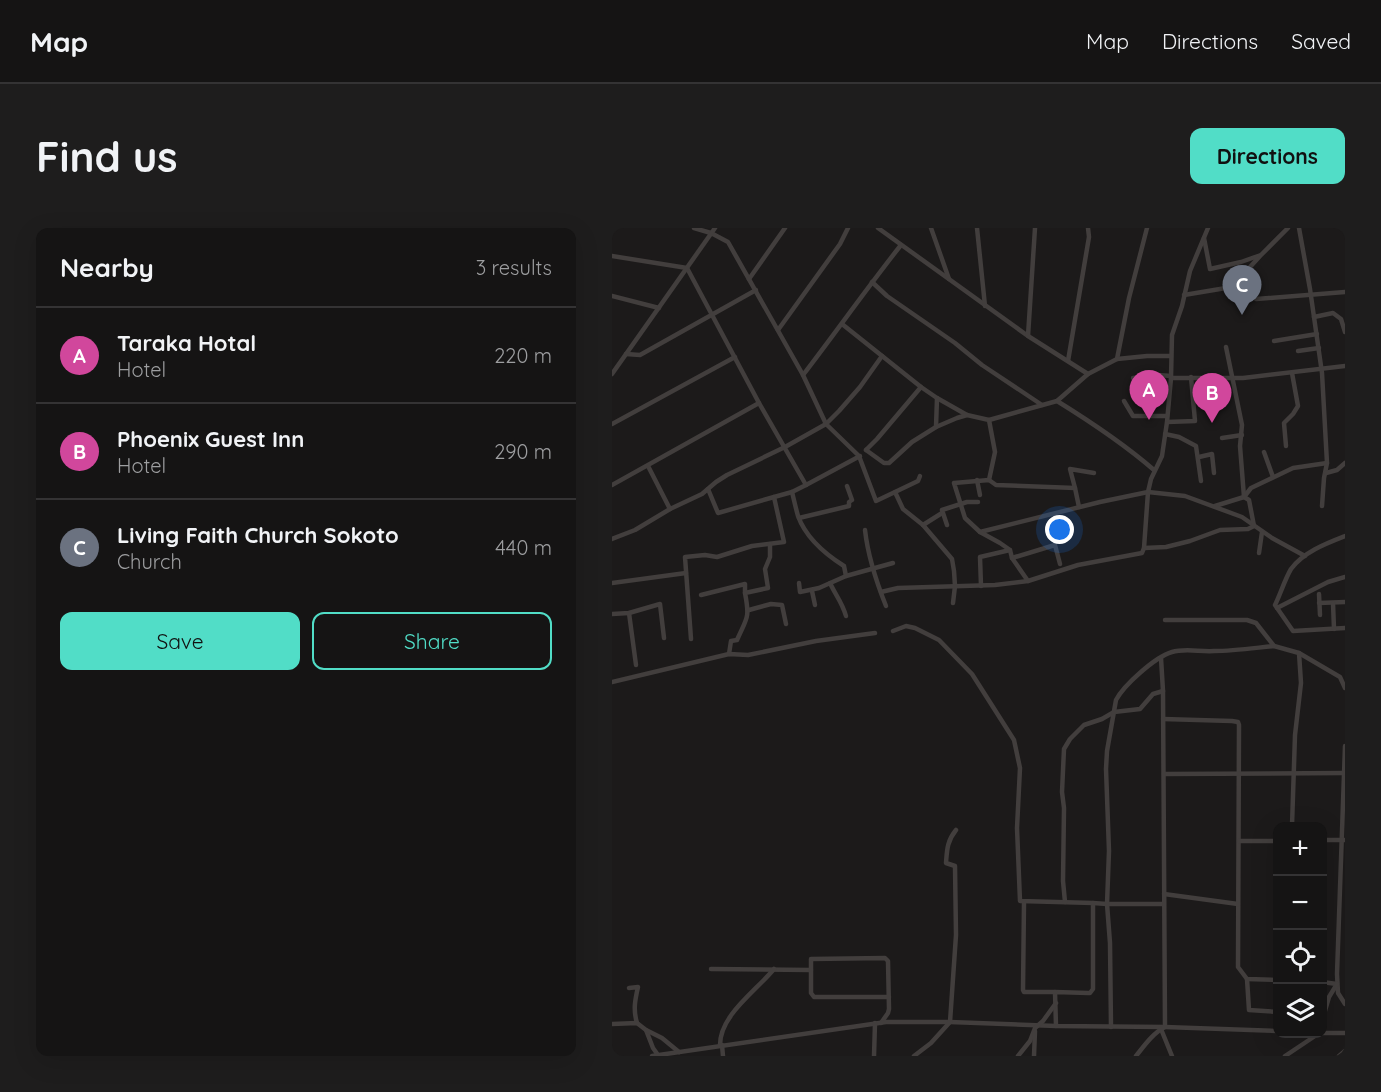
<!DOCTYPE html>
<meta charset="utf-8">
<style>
body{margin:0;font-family:Quicksand,sans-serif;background:#1e1d1d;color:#f1f3f6}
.controls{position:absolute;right:18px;bottom:18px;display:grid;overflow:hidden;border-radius:12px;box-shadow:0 6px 24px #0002}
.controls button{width:54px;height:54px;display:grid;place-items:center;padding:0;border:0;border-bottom:2px solid #343334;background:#151414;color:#f1f3f6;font:30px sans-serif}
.you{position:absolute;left:448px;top:302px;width:21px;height:21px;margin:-15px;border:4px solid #fff;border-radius:50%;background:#1a73e8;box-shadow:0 0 0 9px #1a73e833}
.badge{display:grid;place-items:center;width:39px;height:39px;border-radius:50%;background:#51ddc7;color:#fff;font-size:20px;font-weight:700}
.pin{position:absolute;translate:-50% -50px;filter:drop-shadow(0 2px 3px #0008)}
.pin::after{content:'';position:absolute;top:32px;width:21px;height:18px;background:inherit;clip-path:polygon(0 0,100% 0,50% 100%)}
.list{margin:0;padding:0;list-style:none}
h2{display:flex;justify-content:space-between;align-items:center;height:78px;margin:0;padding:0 24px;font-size:26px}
h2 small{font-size:20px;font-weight:400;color:#9d9ea0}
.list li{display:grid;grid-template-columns:39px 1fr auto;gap:18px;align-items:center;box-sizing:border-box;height:96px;padding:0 24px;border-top:2px solid #343334}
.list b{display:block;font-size:22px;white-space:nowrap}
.list p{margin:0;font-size:20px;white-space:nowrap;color:#9d9ea0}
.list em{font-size:20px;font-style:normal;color:#9d9ea0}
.actions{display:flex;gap:12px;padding:18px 24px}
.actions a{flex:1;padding:14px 0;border:2px solid #51ddc7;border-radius:12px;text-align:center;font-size:21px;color:#51ddc7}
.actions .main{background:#51ddc7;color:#111}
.icon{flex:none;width:33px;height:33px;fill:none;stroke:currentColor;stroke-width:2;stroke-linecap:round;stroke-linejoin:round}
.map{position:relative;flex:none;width:733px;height:828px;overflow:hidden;border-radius:12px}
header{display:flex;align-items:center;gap:36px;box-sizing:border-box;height:84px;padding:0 30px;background:#151414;border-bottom:2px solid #343334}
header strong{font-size:28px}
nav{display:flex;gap:33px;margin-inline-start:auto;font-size:21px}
.intro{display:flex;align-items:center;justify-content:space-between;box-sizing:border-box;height:144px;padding:0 36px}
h1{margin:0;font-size:42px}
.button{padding:15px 27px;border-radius:12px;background:#51ddc7;color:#111;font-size:21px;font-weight:700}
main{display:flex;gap:36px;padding:0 36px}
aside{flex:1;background:#151414;border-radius:12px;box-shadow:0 6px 24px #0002}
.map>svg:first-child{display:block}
</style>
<header>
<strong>Map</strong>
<nav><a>Map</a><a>Directions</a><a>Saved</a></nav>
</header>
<div class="intro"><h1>Find us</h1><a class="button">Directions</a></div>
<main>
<aside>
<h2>Nearby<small>3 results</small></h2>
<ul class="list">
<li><span class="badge" style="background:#d1479c">A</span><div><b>Taraka Hotal</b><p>Hotel</p></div><em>220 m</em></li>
<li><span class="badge" style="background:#d1479c">B</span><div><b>Phoenix Guest Inn</b><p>Hotel</p></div><em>290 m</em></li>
<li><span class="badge" style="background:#6b7280">C</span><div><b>Living Faith Church Sokoto</b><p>Church</p></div><em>440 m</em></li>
</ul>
<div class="actions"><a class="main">Save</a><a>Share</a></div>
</aside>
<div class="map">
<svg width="733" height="828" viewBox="0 0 733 828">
<rect width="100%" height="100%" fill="#1c1a1a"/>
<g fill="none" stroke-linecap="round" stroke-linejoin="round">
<g stroke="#423e3d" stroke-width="4.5">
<polyline points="82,0 99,5 116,14 191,147 214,196 247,228 264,273 283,264 291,281 311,297 340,331 342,343 343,358 341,375"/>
<polyline points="266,0 416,108 476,146"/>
<polyline points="319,0 337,51"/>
<polyline points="365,0 373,78"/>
<polyline points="687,0 698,61 710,145 715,235 712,250 710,278"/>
<polyline points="592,10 598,41 629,34 649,27 676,0"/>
<polyline points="0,28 75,40 147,175 194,257 180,264 162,269 172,314 140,318 105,329 93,327 73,329 79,411"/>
<polyline points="137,51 173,0"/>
<polyline points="260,54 275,68 343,115 370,137 430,177"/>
<polyline points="572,67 620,59 648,28"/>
<polyline points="0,68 47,80"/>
<polyline points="644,71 733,64"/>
<polyline points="702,89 721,85 729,91 733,104"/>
<polyline points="230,96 309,159 325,170 355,187"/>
<polyline points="166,102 228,16 236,0"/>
<polyline points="416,108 423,0"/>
<polyline points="662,113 705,106"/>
<polyline points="686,123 707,120"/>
<polyline points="14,126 28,127 144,62"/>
<polyline points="505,131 517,70 535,0"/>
<polyline points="456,133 477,9 476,0"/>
<polyline points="0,146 103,0"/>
<path d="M191 147C224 104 255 60 289 17"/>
<polyline points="521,150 546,147 559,148"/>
<polyline points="559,150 631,150 733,138"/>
<path d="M445 173C479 194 512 216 542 242"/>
<polyline points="512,173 521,188 555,188"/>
<polyline points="555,194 583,193 579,149"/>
<polyline points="0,196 123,129"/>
<polyline points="324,199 325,170"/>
<polyline points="553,206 567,209 584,218 589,253"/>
<polyline points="610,210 630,207"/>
<polyline points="674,218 672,195 681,186 686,178 680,145"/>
<polyline points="254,222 272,235 277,235 300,214 324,199 345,190 355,187 377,192 445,173 476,146 505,131 535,128 559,128"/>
<polyline points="254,222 265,211 309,159"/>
<polyline points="652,224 661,249"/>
<polyline points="587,229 600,226 602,245"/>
<polyline points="36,238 58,281"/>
<polyline points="714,245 725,242 733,235"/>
<polyline points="365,252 368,267"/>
<polyline points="377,252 383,224 377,192"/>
<polyline points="0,257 147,175"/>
<polyline points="194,257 248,228"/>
<polyline points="463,260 458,241 482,245"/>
<polyline points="96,261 106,285 162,269"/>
<path d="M180 264C182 272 184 281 186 288 194 310 213 326 232 338L234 348"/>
<polyline points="283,264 306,253 308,248"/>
<polyline points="603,278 632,269 639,260 681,240 715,235"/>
<polyline points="187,290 237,278 237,274 240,272 235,258"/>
<polyline points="311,297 330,285"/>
<polyline points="335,297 330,282 355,274 366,274"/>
<path d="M253 302C256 329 264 353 274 378"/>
<polyline points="368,304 488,274 536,264 573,268 630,289 660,310 693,328"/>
<path d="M733 308C715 315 691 324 679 341 673 351 668 367 663 377L681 403 733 400"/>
<polyline points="0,311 23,302 58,281 90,266 104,254 115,247 173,219 214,196 227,183 248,159 270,128"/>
<polyline points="532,320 554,319 578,313 608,302 636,301 642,298 637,272 632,269 628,218 630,197 614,119"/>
<polyline points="647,325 650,304"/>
<polyline points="400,330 443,317 448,336"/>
<polyline points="416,353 400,330 398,322 388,315 368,304 353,290 342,255 377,252 384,257 463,260 467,279"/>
<polyline points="0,355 74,345"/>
<polyline points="187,355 188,364 207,360 234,348 281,335"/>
<path d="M218 355C224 368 230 374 234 388"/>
<polyline points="369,358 368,329 398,322"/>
<polyline points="200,363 203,377"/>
<polyline points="269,364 286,360 383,357 416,353 466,337 530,325 532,320 536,264 539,251 550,228 555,194 559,150 560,107 570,78 578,43 596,0"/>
<polyline points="707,366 708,387"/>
<polyline points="89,367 133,356 133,365"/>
<polyline points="707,375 733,374"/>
<polyline points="721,375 722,401"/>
<polyline points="665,380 716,354 733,349"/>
<polyline points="137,382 159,376 170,377 174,396"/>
<polyline points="17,385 24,437"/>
<polyline points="0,386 17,385 48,376 52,410"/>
<polyline points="553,392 635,392 644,395 662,418 687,425 689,455 683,507 680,598"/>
<polyline points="281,403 294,398 303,400 327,412 360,446 402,512 408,540 405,600 408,673 481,675 481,761 478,765 476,765 443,764 444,798"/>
<polyline points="687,425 728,449 733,460"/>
<path d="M117 426 119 413 125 412C135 389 138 391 133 365L156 360 153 341 158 329V316"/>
<polyline points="0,454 117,426 136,427 204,413 263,405"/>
<polyline points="551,491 620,493 626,494 627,497 626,739 635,751 666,752"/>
<polyline points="733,518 725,746 726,765 733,776"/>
<polyline points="552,546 733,545"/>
<polyline points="710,612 733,612"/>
<polyline points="627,613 666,613"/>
<polyline points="552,666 626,676"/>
<polyline points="412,674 411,762 412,764 443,764"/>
<polyline points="453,674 451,653 452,580 450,564 452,521 458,511 472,497 490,491 502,484 528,481 541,466 551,463"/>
<polyline points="481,675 495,676 552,676"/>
<polyline points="99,741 199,742"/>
<polyline points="635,751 637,782 666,784"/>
<polyline points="710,754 725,756"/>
<path d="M17 760 26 759C23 772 21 782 25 795"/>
<polyline points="710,786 712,786 717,769 725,756"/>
<polyline points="269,795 276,785 277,781 276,733 273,730 199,731 199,765 202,769 277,769"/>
<polyline points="0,796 25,795 34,802 41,820 46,827"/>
<path d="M499 799 498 715 495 676 497 623 494 541 495 523 504 472C512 457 543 429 560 424 573 420 588 424 602 423 622 423 642 420 662 418"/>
<polyline points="549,801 560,828"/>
<polyline points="34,802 50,810 67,824"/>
<polyline points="710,805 733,805"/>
<path d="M108 817C108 787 144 763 162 741"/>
<polyline points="110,817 111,828"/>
<polyline points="40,828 274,794 338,794 444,798 553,799 666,803"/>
<polyline points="262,828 263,795"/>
<path d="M302 828 319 815 338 794 344 707 343 638 334 635C335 622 335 613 344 602"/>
<polyline points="406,828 418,813 423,800 431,793 444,775"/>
<polyline points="422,828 423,803"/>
<path d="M524 828C532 818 541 805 553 799L551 463 549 430"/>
<polyline points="673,828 706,806"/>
<polyline points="727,828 733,823"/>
</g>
</g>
</svg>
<div class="controls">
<button>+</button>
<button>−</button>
<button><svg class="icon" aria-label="locate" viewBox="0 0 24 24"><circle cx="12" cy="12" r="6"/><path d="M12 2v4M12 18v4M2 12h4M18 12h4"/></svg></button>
<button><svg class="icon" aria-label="layers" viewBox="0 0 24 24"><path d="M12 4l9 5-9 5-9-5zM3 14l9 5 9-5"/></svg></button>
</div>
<div class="you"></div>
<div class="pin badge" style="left:537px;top:192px;background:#d1479c">A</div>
<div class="pin badge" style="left:600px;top:195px;background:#d1479c">B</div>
<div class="pin badge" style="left:630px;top:87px;background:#6b7280">C</div>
</div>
</main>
